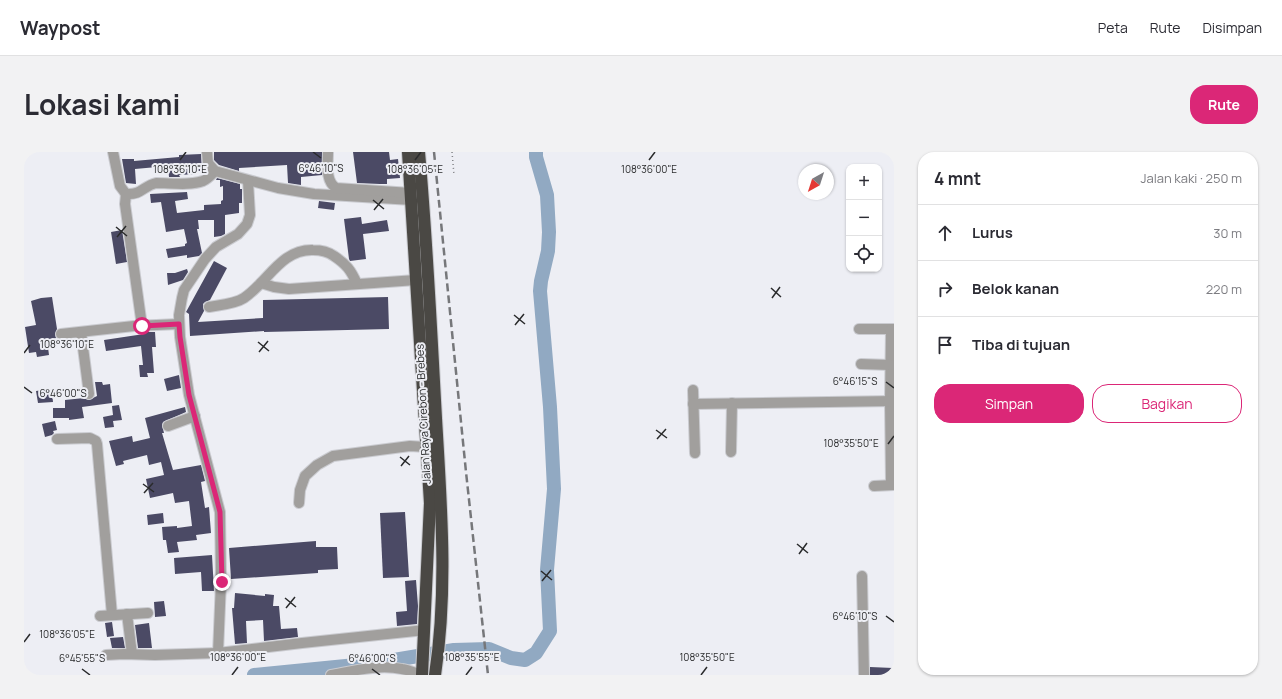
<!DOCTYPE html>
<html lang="id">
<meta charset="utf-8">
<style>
body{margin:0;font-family:Manrope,sans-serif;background:#f2f2f3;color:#2b2b33}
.controls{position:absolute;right:12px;top:12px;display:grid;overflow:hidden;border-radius:8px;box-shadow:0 1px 3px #0004}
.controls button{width:36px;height:36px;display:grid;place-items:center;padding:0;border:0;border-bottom:1px solid #e1e1e2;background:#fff;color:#2b2b33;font:20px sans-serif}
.compass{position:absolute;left:774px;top:12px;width:36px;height:36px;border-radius:50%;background:#fff;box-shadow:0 1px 3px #0004;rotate:219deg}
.stop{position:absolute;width:12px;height:12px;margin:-9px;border:3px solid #db2777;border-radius:50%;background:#fff}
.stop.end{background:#db2777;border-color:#fff;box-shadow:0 1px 4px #0008}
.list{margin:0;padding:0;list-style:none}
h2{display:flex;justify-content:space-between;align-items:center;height:52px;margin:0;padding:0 16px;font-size:17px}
h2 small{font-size:13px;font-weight:400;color:#7c7c81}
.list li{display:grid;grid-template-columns:26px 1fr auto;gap:12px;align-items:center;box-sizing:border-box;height:56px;padding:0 16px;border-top:1px solid #e1e1e2}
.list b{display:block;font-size:15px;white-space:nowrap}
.list em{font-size:13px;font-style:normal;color:#7c7c81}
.actions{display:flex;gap:8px;padding:12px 16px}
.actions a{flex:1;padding:9px 0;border:1px solid #db2777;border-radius:16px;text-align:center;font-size:14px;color:#db2777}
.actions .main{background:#db2777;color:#fff}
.icon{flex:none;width:22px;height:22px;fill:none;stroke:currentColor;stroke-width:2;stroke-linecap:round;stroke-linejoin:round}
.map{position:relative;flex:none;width:870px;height:523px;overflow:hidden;border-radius:16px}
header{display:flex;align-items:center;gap:24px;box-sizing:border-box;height:56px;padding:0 20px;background:#fff;border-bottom:1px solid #e1e1e2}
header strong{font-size:19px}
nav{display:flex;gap:22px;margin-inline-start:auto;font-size:14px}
.intro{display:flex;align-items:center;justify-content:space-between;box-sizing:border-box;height:96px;padding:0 24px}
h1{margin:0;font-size:28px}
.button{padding:10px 18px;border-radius:16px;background:#db2777;color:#fff;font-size:14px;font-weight:700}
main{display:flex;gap:24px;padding:0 24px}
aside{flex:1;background:#fff;border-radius:16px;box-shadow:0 1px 3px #0004}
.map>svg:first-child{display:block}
</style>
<header>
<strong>Waypost</strong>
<nav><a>Peta</a><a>Rute</a><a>Disimpan</a></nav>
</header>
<div class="intro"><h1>Lokasi kami</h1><a class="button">Rute</a></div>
<main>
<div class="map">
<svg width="870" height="523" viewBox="0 0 870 523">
<rect width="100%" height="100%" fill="#edeef4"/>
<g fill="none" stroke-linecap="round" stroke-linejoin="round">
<polyline stroke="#91a9c2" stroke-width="14" points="230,523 352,511 430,498 465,497 487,506 501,508 512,501 526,479 523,418 530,337 526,255 516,139 517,129 524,99 525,80 523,43 512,5 512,0"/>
</g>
<g fill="#4b4a65">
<polygon points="190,0 298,0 298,23 277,25 277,33 264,31 263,13 215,16 215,19 195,13 190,8"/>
<polygon points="329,0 365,0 366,8 374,7 376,26 363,27 363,32 356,32 333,31"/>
<polygon points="177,2 178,19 172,19 172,22 155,23 156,25 145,25 144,14 111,17 112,32 102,31 98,7 110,7 110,9 155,5 155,3"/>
<polygon points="193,26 216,32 216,37 218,37 218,51 215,51 215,61 201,63 201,82 197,84 190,85 190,68 174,68 175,77 173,77 178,101 175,104 163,106 163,103 144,106 142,97 161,94 161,92 163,91 160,77 142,80 137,50 127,51 126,42 163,40 164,47 151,49 153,61 180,58 180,53 197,52 197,49 199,48 199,34 196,35 196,28 192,28"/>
<polygon points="295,49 311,51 310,58 294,56"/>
<polygon points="337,65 338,72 363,68 365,79 339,82 342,107 326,109 325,107 320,67"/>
<polygon points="98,78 103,110 92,112 87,80"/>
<polygon points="190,109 203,116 186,148 181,150 179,152 180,159 174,170 239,166 239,148 364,145 365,177 240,180 240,179 166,184 165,162 162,160"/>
<polygon points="163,117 164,120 159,128 144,133 143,121 151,121"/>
<polygon points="28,145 33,177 31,182 32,186 23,188 25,203 13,205 12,200 5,201 1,175 12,173 7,149 17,146"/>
<polygon points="120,180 131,180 132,195 128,195 130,221 123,221 124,225 116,225 115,213 119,213 117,194 82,199 80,188 120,182"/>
<polygon points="155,223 157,236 143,239 140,227"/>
<polygon points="71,230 78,230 79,233 86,232 88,251 58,255 60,266 45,268 45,266 29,266 29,256 41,256 41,248 60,246 65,248 73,244"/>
<polygon points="19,238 20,241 28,240 29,250 14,251 12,239"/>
<polygon points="95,253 98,268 89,269 90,275 81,276 79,265 89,263 88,254"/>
<polygon points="161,255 162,260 139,270 138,273 140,281 138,281 149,318 177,313 181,329 177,330 181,356 185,355 187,381 172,383 173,388 153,390 155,400 144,401 142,388 139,388 138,375 153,374 153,376 168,374 165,349 151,351 149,341 126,346 122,327 140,323 137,310 125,313 123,303 99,309 100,312 92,314 85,289 108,284 109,290 126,286 121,266"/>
<polygon points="31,269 33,278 29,279 30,281 28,283 21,285 18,272"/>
<polygon points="381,360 385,425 359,426 356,361"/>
<polygon points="139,361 140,371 124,373 123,363"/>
<polygon points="292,389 292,395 313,395 314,417 294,418 294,421 207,427 205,396"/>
<polygon points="188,403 190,439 178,439 177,420 151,422 150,406"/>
<polygon points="392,428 394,454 393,472 373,474 372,460 383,459 381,429"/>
<polygon points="211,441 241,444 241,442 250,443 249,454 255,454 257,477 273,476 274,485 240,489 239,468 222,469 223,491 211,492 208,456 210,456"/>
<polygon points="140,449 142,464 131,465 130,450"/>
<polygon points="88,470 90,484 83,485 81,471"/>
<polygon points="125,471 128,496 114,496 111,473"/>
<polygon points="99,485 101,496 88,496 86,486"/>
<polygon points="846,515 869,516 869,523 846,523"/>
</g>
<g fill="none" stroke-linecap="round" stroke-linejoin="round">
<defs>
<g id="minor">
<path d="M89 0 96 34 102 42C118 43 119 34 132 31 147 31 165 34 179 29 184 27 188 22 191 19"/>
<polyline points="183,0 184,11 191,19 254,36 290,42 388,48"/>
<path d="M304 0C304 12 301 29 312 36L387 41"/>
<polyline points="224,29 226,63 223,72 214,82 192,95 181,107 160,138 158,146 155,163 156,185 165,243 196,360 197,430 194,501 278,491 401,478"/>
<polyline points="102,42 101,52 102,59 118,174"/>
<polyline points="237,131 250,135 265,137 392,128"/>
<path d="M185 155C196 153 211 152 220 146 244 130 257 97 289 98 297 98 303 99 310 104 322 112 327 118 333 132"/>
<polyline points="835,177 870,177"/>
<polyline points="867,177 866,249 867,333"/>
<polyline points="57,180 65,242"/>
<polyline points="37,182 110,174 155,172"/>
<polyline points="837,212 866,213"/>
<polyline points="669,238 671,301"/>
<polyline points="669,252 870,249"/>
<polyline points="144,274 171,264"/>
<polyline points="33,287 66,286 72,289 73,292 88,463"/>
<polyline points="707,300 708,251"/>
<polyline points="850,334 870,333"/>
<polyline points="275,351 276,338 281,324 293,313 309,304 386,294 402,295 410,295"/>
<polyline points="838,424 840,523"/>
<polyline points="103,462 108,502"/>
<polyline points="76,464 124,461"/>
<polyline points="82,503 100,502 131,503 194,501"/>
<path d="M307 523C329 519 355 512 378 517 385 518 391 521 398 523"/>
</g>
<g id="highway">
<polyline points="384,0 406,351 398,523"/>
<path d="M395 0C403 89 407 177 412 266 417 352 424 438 411 523"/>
</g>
</defs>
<use href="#minor" stroke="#cacbd0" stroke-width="12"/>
<use href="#highway" stroke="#cacbd0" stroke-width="14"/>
<polyline stroke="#828387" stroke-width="1.5" stroke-dasharray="1 3" stroke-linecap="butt" points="428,0 430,23"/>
<use href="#minor" stroke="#a19f9d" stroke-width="10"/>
<use href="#highway" stroke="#4a4844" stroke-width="12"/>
<polyline stroke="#76777a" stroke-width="2.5" stroke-dasharray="8 4" stroke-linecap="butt" points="410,0 442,320 464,523"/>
</g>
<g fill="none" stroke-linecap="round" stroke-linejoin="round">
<polyline stroke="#db2777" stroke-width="5" points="118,174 155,172 156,185 165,243 196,360 198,430"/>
</g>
<path fill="none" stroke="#2a2b2c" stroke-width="1.5" d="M289 0 297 6M156 8 162 0M391 8 397 0M625 8 631 0M349 48 360 57M350 58 359 47M92 75 103 84M93 85 102 74M747 136 757 145M748 146 756 135M490 163 501 172M491 173 500 162M234 190 245 199M235 200 244 189M0 201 6 193M862 230 870 236M0 235 8 241M632 278 643 286M633 287 642 277M864 292 870 284M376 305 386 313M377 314 385 304M119 332 130 340M120 341 129 331M773 392 784 401M775 402 783 391M517 419 528 428M518 429 527 418M261 446 272 455M262 456 271 445M862 464 870 470M0 490 6 482M58 517 66 523M348 517 356 523M208 523 214 515M442 523 448 515M677 523 683 515"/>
<g text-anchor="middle" stroke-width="4" stroke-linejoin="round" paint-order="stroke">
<g font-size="11" fill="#2a2b2c" stroke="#edeef4">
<text transform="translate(399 262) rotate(-93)" y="4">Jalan Raya Cirebon - Brebes</text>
</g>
</g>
<g font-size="10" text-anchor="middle" fill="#2a2b2c" stroke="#edeef4" stroke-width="4" stroke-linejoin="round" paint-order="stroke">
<text x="297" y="20">6°46'10"S</text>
<text x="156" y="21">108°36'10"E</text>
<text x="391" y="21">108°36'05"E</text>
<text x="625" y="21">108°36'00"E</text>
<text x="43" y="196">108°36'10"E</text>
<text x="831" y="233">6°46'15"S</text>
<text x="39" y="245">6°46'00"S</text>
<text x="827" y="295">108°35'50"E</text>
<text x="831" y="468">6°46'10"S</text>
<text x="43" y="486">108°36'05"E</text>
<text x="214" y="509">108°36'00"E</text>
<text x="448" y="509">108°35'55"E</text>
<text x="683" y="509">108°35'50"E</text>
<text x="58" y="510">6°45'55"S</text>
<text x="348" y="510">6°46'00"S</text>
</g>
</svg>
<div class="controls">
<button>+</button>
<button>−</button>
<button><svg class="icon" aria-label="locate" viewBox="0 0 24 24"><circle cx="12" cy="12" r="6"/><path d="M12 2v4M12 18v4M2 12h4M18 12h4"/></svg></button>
</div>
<svg class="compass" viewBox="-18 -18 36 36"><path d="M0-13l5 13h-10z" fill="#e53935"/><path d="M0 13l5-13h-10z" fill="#7c7c81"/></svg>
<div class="stop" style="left:118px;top:174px"></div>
<div class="stop end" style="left:198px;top:430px"></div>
</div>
<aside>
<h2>4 mnt<small>Jalan kaki · 250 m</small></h2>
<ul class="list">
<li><svg class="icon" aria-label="ahead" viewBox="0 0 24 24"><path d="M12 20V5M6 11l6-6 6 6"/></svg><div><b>Lurus</b></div><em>30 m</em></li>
<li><svg class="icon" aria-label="right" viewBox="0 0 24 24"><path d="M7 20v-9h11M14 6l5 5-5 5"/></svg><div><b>Belok kanan</b></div><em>220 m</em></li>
<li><svg class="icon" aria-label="arrive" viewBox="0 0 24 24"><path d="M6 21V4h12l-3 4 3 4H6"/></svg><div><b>Tiba di tujuan</b></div></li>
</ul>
<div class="actions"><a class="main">Simpan</a><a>Bagikan</a></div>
</aside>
</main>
